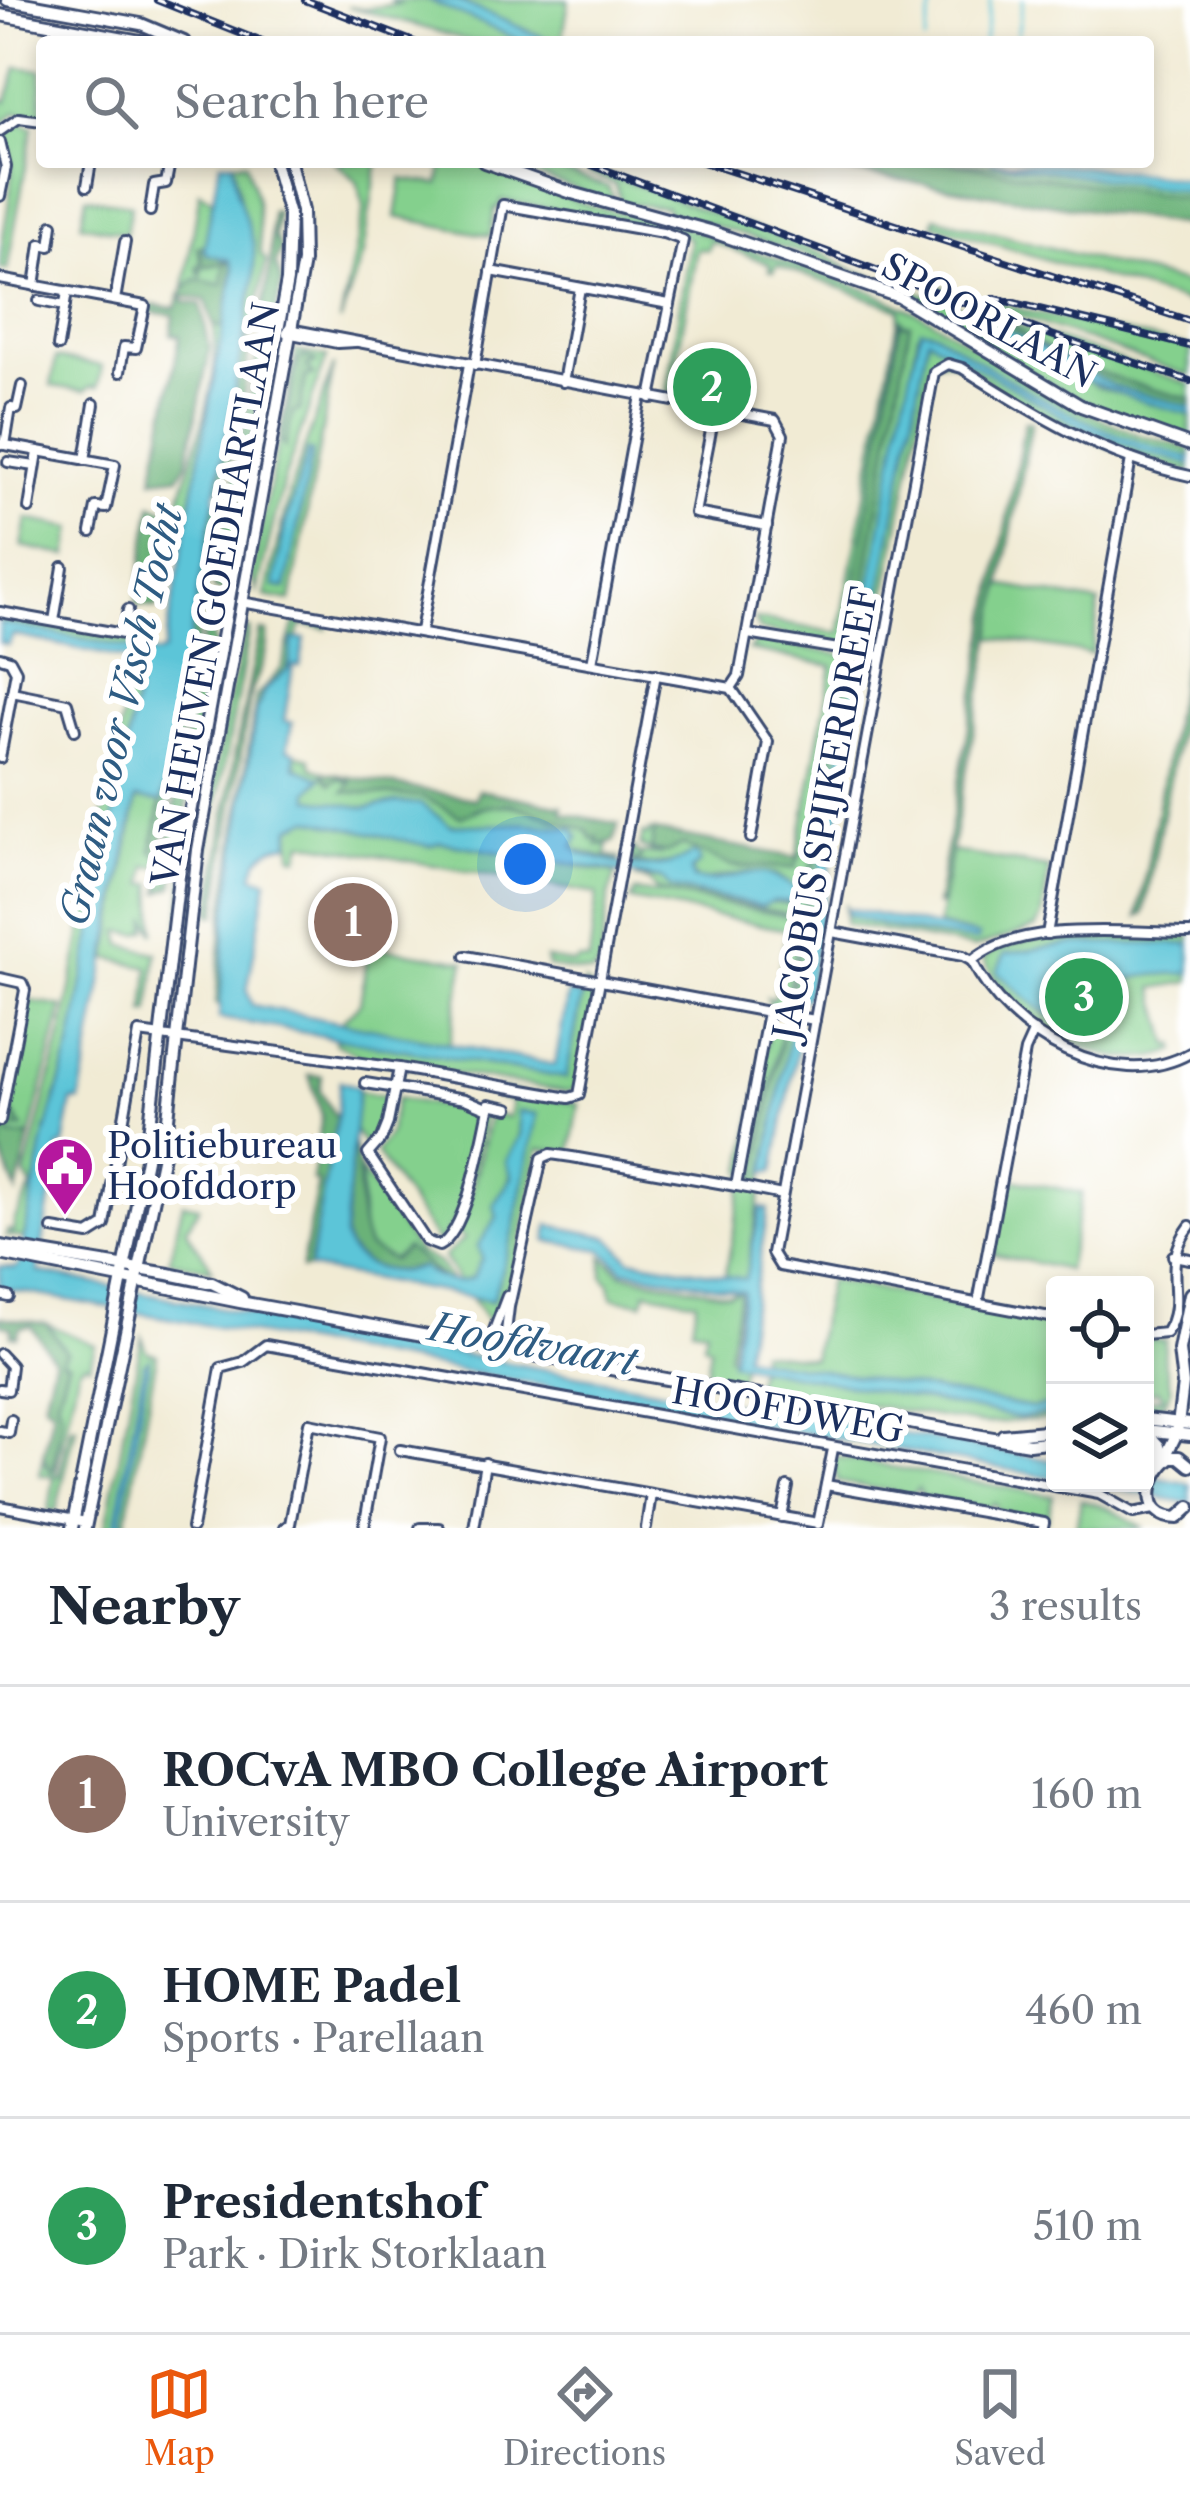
<!DOCTYPE html>
<meta charset="utf-8">
<style>
body{margin:0;font-family:"Libre Caslon Text",serif;background:#f6f6f7;color:#1f2937}
.controls{position:absolute;right:36px;bottom:36px;display:grid;overflow:hidden;border-radius:12px;box-shadow:0 6px 18px #0003}
.controls button{width:108px;height:108px;display:grid;place-items:center;padding:0;border:0;border-bottom:3px solid #e0e1e3;background:#fff;color:#1f2937;font:60px sans-serif}
.you{position:absolute;left:525px;top:864px;width:42px;height:42px;margin:-30px;border:9px solid #fff;border-radius:50%;background:#1a73e8;box-shadow:0 0 0 18px #1a73e833}
.badge{display:grid;place-items:center;width:78px;height:78px;border-radius:50%;background:#ea580c;color:#fff;font-size:39px;font-weight:700}
.pin{position:absolute;translate:-50% -50%;border:6px solid #fff;box-shadow:0 3px 12px #0006}
.list{margin:0;padding:0;list-style:none}
h2{display:flex;justify-content:space-between;align-items:center;height:156px;margin:0;padding:0 48px;font-size:51px}
h2 small{font-size:39px;font-weight:400;color:#747a83}
.list li{display:grid;grid-template-columns:78px 1fr auto;gap:36px;align-items:center;box-sizing:border-box;height:216px;padding:0 48px;border-top:3px solid #e0e1e3}
.list b{display:block;font-size:45px;white-space:nowrap}
.list p{margin:0;font-size:39px;white-space:nowrap;color:#747a83}
.list em{font-size:39px;font-style:normal;color:#747a83}
.icon{flex:none;width:66px;height:66px;fill:none;stroke:currentColor;stroke-width:2;stroke-linecap:round;stroke-linejoin:round}
.map{position:relative;flex:none;width:1190px;height:1528px;overflow:hidden}
.search{position:absolute;background:#fff;box-shadow:0 6px 18px #0003;left:36px;right:36px;top:36px;height:132px;display:flex;align-items:center;gap:30px;box-sizing:border-box;padding:0 42px;border-radius:12px;color:#747a83;font-size:45px}
.sheet{height:804px;background:#fff}
nav{display:flex;justify-content:space-around;align-items:center;box-sizing:border-box;height:168px;border-top:3px solid #e0e1e3;background:#fff;font-size:33px;color:#747a83}
nav a{display:grid;justify-items:center;gap:6px}
nav .on{color:#ea580c}
.map>svg:first-child{display:block}
</style>
<div class="map">
<svg width="1190" height="1528" viewBox="0 0 1190 1528">
<rect width="100%" height="100%" fill="#fff"/>
<filter id="ink" filterUnits="userSpaceOnUse"><feTurbulence type="fractalNoise" baseFrequency=".00833" numOctaves="2"/><feDisplacementMap in="SourceGraphic" scale="24" xChannelSelector="R" yChannelSelector="G"/><feConvolveMatrix kernelMatrix="1 2 1 2 8 2 1 2 1" color-interpolation-filters="sRGB"/></filter>
<filter id="wash" filterUnits="userSpaceOnUse"><feTurbulence type="fractalNoise" baseFrequency=".004" numOctaves="4" result="noise"/><feDisplacementMap in="SourceGraphic" scale="48" xChannelSelector="R" yChannelSelector="G"/><feGaussianBlur stdDeviation="2.7" result="paint"/><feColorMatrix in="noise" values="0 0 0 0 0 0 0 0 0 0 0 0 0 0 0 0 0 1.4 0 .05"/><feComposite in="paint" operator="in"/></filter>
<g filter="url(#wash)">
<rect width="100%" height="100%" fill="#f1ebd4"/>
<g fill="#84d08d" stroke="#508076" stroke-width="3" fill-rule="evenodd">
<polygon points="389,0 428,0 524,42 473,42 348,6 363,9 399,4"/>
<polygon points="456,0 569,0 562,42 549,40"/>
<polygon points="17,67 42,70 42,117 16,112 0,125 0,99 7,102"/>
<path d="M20 122 33 127 7 270 0 269C0 229 23 169 5 135Z"/>
<polygon points="233,162 246,162 257,201 261,254 266,261 250,340 245,332 254,277"/>
<polygon points="335,162 376,162 377,166 363,254 340,322 364,207 357,181"/>
<path d="M443 162H473L592 206 673 223 870 291 931 319 1035 386 1082 411 1139 435 1190 449V457C1096 435 1015 386 935 332L918 334 795 1011 788 1010 854 647 759 630 755 619 839 633 900 309 777 265 774 271 769 270 770 264 711 241 708 250 697 249 671 393H666L690 239 677 232 502 200 499 208H495L490 236 396 217 402 179 439 184Z"/>
<polygon points="499,162 536,162 608,187 613,197 607,200"/>
<path d="M944 162C1026 162 1108 180 1190 192V199Z"/>
<path d="M590 168 824 254 849 268 1001 320 995 324 997 330 1098 387 1190 414V438C1141 424 1089 407 1044 381 1007 359 974 331 936 311 862 270 749 235 667 212L666 207 622 204 615 184 588 173Z"/>
<polygon points="200,192 213,200 205,245 198,248 203,267 225,263 222,285 196,279 184,287"/>
<polygon points="86,197 131,205 126,233 81,224"/>
<polygon points="935,217 1190,285 1190,304 944,228 933,224"/>
<polygon points="891,271 1027,311 1190,347 1190,376"/>
<path d="M1005 321 1190 384V399C1124 383 1060 363 1005 321Z"/>
<path d="M213 325 224 328 188 518 178 506C191 458 224 374 213 325Z"/>
<path d="M927 337 1074 423 1142 451 1190 464V472C1123 457 1060 429 1002 392 984 381 959 356 937 361L930 368 927 382 876 644 870 643Z"/>
<polygon points="296,351 327,357 284,480 257,591 252,575"/>
<polygon points="56,358 102,366 98,387 91,386 85,391 51,386"/>
<path d="M334 365 291 601 265 596 290 489ZM308 451 312 452 285 588 275 586 285 525Z"/>
<polygon points="27,519 73,528 68,556 22,546"/>
<polygon points="1000,585 1099,603 1092,654 991,637"/>
<polygon points="0,614 134,640 132,648 0,623"/>
<polygon points="295,622 327,622 327,629 301,625 285,675 260,698 226,921 221,1004 216,1003 223,917 256,697 282,668"/>
<polygon points="228,625 234,626 194,845 174,1014 184,866"/>
<polygon points="246,629 250,629 211,839 202,914 199,914 195,955 189,955 197,878 227,706"/>
<path d="M758 640 850 656 811 870H806L810 872 802 916 656 890 648 881 635 878 662 879 672 888 788 904 798 902 800 892 776 874 751 872 699 881 690 873 699 863C675 860 655 868 630 863L637 861 631 858 633 847 639 855V862L642 853 662 855 640 846 643 834 649 835 650 831H655L652 850 666 853 683 845 740 867H795L832 666 749 650Z"/>
<polygon points="128,689 137,689 108,850 98,841"/>
<path d="M295 754 310 758 312 767 327 773 324 776 352 782 346 791 423 797 461 817C500 797 515 805 553 819 573 827 591 827 604 845L608 843 606 855 619 858 618 861 575 850 573 829 523 824 451 826 421 804 397 802 367 808 310 799 309 791 321 778 298 770Z"/>
<polygon points="137,798 161,802 152,850 160,857 156,867 147,866 145,884 153,884 155,934 147,917 147,930 139,934 120,931 123,945 157,953 150,1012 145,1012 149,967 108,958"/>
<polygon points="309,819 429,846 440,842 616,873 609,894 599,966 592,974 548,967 546,959 574,964 578,960 589,961 597,894 303,842 299,857 292,856 291,827"/>
<path d="M951 851 1049 868 1042 917 1037 927 974 948 845 924V903L848 915C888 928 936 939 978 936L938 925Z"/>
<polygon points="93,874 101,885 71,1048 44,1138 24,1238 6,1236 8,1230 13,1233 14,1221 32,1187 25,1175 63,1030"/>
<polygon points="635,892 669,894 802,919 784,1009 769,1006 767,998 774,999 787,930 631,900"/>
<path d="M1135 936H1190V982L1154 988 1170 1046 1175 1044 1176 1050C1109 1081 1012 1021 983 959 1015 932 1094 938 1135 936Z"/>
<polygon points="369,946 465,961 449,1044 339,1024 360,1003"/>
<polygon points="585,982 595,993 595,1004 576,1088 568,1092 365,1059 335,1043 336,1038 566,1078"/>
<polygon points="26,1000 63,1007 30,1136 11,1137 7,1129 16,1127 12,1111 7,1112 20,1045 25,1051 22,1024"/>
<polygon points="786,1018 793,1020 796,1032 790,1033 745,1280 725,1276 744,1176 757,1178"/>
<polygon points="770,1026 782,1028 755,1176 743,1171"/>
<path d="M496 1088 579 1104 571 1153 539 1149C532 1184 515 1304 488 1322L471 1298 492 1301 513 1234 536 1114 518 1112C521 1138 514 1185 494 1204L497 1217 478 1246 482 1259 473 1277 459 1282 444 1257 464 1238 456 1233 471 1196 488 1122 492 1114 509 1117 512 1101 495 1097Z"/>
<polygon points="358,1091 389,1097 379,1136 371,1143 363,1143 353,1128"/>
<path d="M397 1098 484 1113C477 1154 468 1213 438 1243L376 1152 388 1135Z"/>
<polygon points="361,1170 419,1253 439,1263 451,1280 444,1279 407,1249 392,1260 368,1247 362,1234"/>
<polygon points="1007,1178 1082,1193 1067,1270 994,1254"/>
<path d="M183 1203 199 1206 187 1228C192 1245 205 1252 212 1270L169 1260Z"/>
<polygon points="603,1257 623,1274 728,1294 740,1291 728,1356 732,1357 731,1362 742,1364 739,1381 706,1375 710,1347 703,1344 706,1329 692,1327 696,1301 646,1291 643,1303 612,1298 610,1284 603,1276"/>
<polygon points="828,1280 1055,1323 1050,1385 1055,1386 1055,1404 1032,1408 759,1359 760,1351 813,1358"/>
<polygon points="47,1324 95,1345 90,1365 85,1363 79,1368 55,1475 59,1477 71,1427 76,1426 56,1511 49,1510 54,1477 40,1475 43,1456 50,1470 57,1400 68,1363 60,1360 66,1351"/>
<polygon points="142,1337 147,1351 157,1355 125,1528 106,1528"/>
<polygon points="1145,1339 1165,1340 1164,1362 1171,1389 1164,1404 1145,1408 1145,1400 1163,1397 1160,1391 1145,1392"/>
<polygon points="758,1367 1019,1418 1055,1412 1055,1418 982,1424 754,1386"/>
<polygon points="837,1457 1053,1496 1047,1520 998,1511 995,1503 985,1509 922,1497 918,1489 911,1495 838,1482 833,1463"/>
<polygon points="1081,1500 1108,1508 1145,1528 1076,1528"/>
</g>
<g fill="#6bb278" stroke="#43706b" stroke-width="3">
<polygon points="820,162 944,162 1190,199 1190,226 819,167"/>
<polygon points="272,211 277,212 275,237 281,248 276,264 282,282 271,339 258,334 270,266"/>
<path d="M205 245 204 249 233 265 224 328 213 325 206 300 181 296 185 302 201 304 210 350 187 463 179 476 153 479 180 336 171 334 174 315 147 312 148 305 176 308C180 293 184 287 196 279L222 285 225 263 203 266 201 275 197 268 203 260 198 247Z"/>
<polygon points="901,318 903,324 910,324 856,634 847,630"/>
<path d="M997 321H1005C1060 363 1124 383 1190 399V407L1115 387 997 328Z"/>
<path d="M245 332C257 354 230 459 224 488H218Z"/>
<polygon points="259,344 268,346 224,591 213,589"/>
<polygon points="304,356 316,362 308,366 313,375 306,377 300,410 293,413 285,447 280,440 298,360"/>
<polygon points="1025,421 1032,422 941,905 936,905"/>
<polygon points="221,502 160,857 152,851 214,503"/>
<polygon points="152,504 172,512 161,599 156,608 136,605"/>
<polygon points="205,625 210,625 215,647 173,887 160,892"/>
<polygon points="1190,625 1190,674 1144,914 1138,917"/>
<path d="M260 631 267 632C269 657 258 673 250 696L216 915H210L234 757Z"/>
<polygon points="327,773 475,799 478,790 562,806 562,813 619,824 614,841 597,845 598,837 592,839 587,830 510,804 479,808 461,817 423,797 344,792 351,782 341,778 331,784 323,775"/>
<polygon points="655,831 794,857 800,854 795,868 731,866 683,845 666,853 651,850"/>
<polygon points="309,1075 322,1076 320,1090 337,1119 309,1268 301,1269 318,1182 312,1180 322,1116"/>
<polygon points="12,1111 23,1128 8,1129 11,1136 30,1136 17,1192 0,1150 7,1112"/>
<path d="M352 1139C364 1173 354 1215 368 1247L392 1260 406 1248 444 1279 418 1267C391 1277 353 1266 344 1237Z"/>
<polygon points="0,1317 47,1324 66,1352 61,1360 68,1363 57,1400 62,1414 54,1468 50,1471 43,1456 53,1409 44,1403 54,1360 31,1326 20,1327 17,1336 11,1335 12,1327 0,1324"/>
</g>
<g fill="#5cc5d8" stroke="#3c7a9b" stroke-width="3">
<polygon points="428,0 456,0 554,42 524,42"/>
<polygon points="220,162 233,162 237,192 254,245 254,277 161,802 136,799 80,1101 72,1101 64,1145 59,1146 38,1272 404,1344 1055,1461 1055,1478 0,1288 0,1266 15,1268 19,1265 44,1138 71,1048 142,662 13,635 8,645 0,643 0,623 158,654 164,651 234,270 230,260 207,254 204,249"/>
<path d="M990 162C1058 162 1123 169 1190 180V192Z"/>
<path d="M999 326 1115 387 1190 407V414C1121 397 1060 373 1000 334Z"/>
<path d="M921 329 935 332C1015 386 1096 435 1190 457V464L1142 451 1074 423 928 338 872 635 862 634 902 410Z"/>
<polygon points="308,451 312,452 286,588 274,586 285,525"/>
<path d="M293 639H305L300 666H293L284 721 292 723 287 749 295 752V767L321 778 309 791 310 799 367 808 397 802 421 804 451 826 523 824 573 829 578 837 573 847 579 853C615 864 661 877 693 853L699 857V864L691 870 693 879C742 887 749 852 800 892L798 902 774 901 761 906 671 888 661 879 441 842 429 846 309 819 291 827 289 844C269 846 256 856 253 876L267 880 247 991 252 1005 555 1065 568 993 582 996 566 1078 219 1018 226 921 256 712 264 691 289 668Z"/>
<polygon points="856,671 865,673 807,998 796,1002"/>
<path d="M846 908 979 936 977 941C934 936 889 929 848 915Z"/>
<path d="M1070 944H1190V973C1163 975 1112 970 1105 1005 1103 1014 1105 1025 1105 1034 1072 1042 1020 994 997 971L1005 954Z"/>
<polygon points="796,1032 800,1035 774,1171 765,1173 790,1033"/>
<path d="M340 1081 358 1087V1091L344 1237C353 1268 393 1277 421 1267 434 1279 457 1286 473 1277L482 1258 478 1246 497 1217 494 1204 512 1177 506 1161 520 1136 518 1111 537 1114 513 1234 492 1301 309 1268 337 1117Z"/>
<polygon points="761,1208 768,1209 744,1356 1032,1408 1055,1404 1055,1412 1019,1418 731,1362 743,1291 624,1270 602,1250 547,1241 549,1225 609,1237 630,1259 745,1279"/>
<polygon points="149,1360 120,1528 115,1528 144,1364"/>
<polygon points="1145,1475 1190,1484 1190,1503 1081,1483 1145,1483"/>
</g>
<g fill="none" stroke-linecap="round" stroke-linejoin="round">
<g stroke="#5cc5d8" stroke-width="3">
<polyline points="925,42 933,0"/>
<polyline points="984,42 991,0"/>
<polyline points="1016,42 1023,0"/>
</g>
</g>
</g>
<g filter="url(#ink)">
<g fill="none" stroke-linecap="round" stroke-linejoin="round">
<defs>
<g id="street">
<polyline points="0,131 19,118 42,121"/>
<polyline points="0,142 6,167 0,196"/>
<polyline points="87,186 91,162"/>
<polyline points="150,211 154,185 166,183 170,162"/>
<polyline points="491,271 669,304"/>
<polyline points="0,279 145,306 136,348 124,347 120,372"/>
<polyline points="35,286 41,244 50,246 53,225"/>
<polyline points="115,300 125,242"/>
<polyline points="39,301 65,306"/>
<polyline points="289,329 775,420 783,435 739,676 731,688"/>
<polyline points="287,333 337,343 355,342"/>
<polyline points="58,346 67,292"/>
<polyline points="475,365 503,205 663,233 683,240 651,398"/>
<polyline points="563,382 580,288"/>
<polyline points="715,410 695,513 767,526"/>
<polyline points="0,444 115,465 106,508 96,507 91,532"/>
<polyline points="5,445 11,408 17,409 22,386"/>
<polyline points="85,460 94,404"/>
<polyline points="8,462 35,466"/>
<polyline points="29,508 38,452"/>
<polyline points="241,602 731,688 768,742 751,838"/>
<polyline points="0,612 123,634 128,610"/>
<polyline points="54,621 63,567"/>
<polyline points="421,631 469,364"/>
<polyline points="748,634 880,656"/>
<polyline points="0,657 10,660 16,671 0,758"/>
<polyline points="592,663 641,396"/>
<polyline points="12,692 67,703 75,730"/>
<polyline points="832,932 963,956 972,961"/>
<polyline points="1047,934 1131,459"/>
<polyline points="466,956 768,1012 736,1186 572,1157 551,1154 542,1158 509,1307 504,1349"/>
<path d="M972 961C1007 1034 1114 1096 1190 1053"/>
<path d="M972 961C1020 919 1128 933 1190 933"/>
<polyline points="0,978 22,983 25,990 0,1121"/>
<polyline points="768,1012 815,1020"/>
<path d="M399 1068 388 1123 382 1138 368 1154 426 1241 439 1246C467 1232 482 1140 489 1109"/>
<polyline points="365,1083 465,1099 489,1109 489,1104 509,1108"/>
<polyline points="737,1186 782,1195"/>
<polyline points="53,1229 89,1235 105,1225 139,1033 399,1068 569,1098 579,1095 656,674"/>
<polyline points="1173,1256 1190,1259"/>
<polyline points="0,1295 9,1297"/>
<polyline points="978,1303 1025,1051 1034,1031"/>
<path d="M1055 1318 780 1266 772 1253 934 372 948 364 962 368C1034 414 1106 458 1190 476"/>
<path d="M1145 1335 1166 1333C1189 1296 1158 1268 1190 1226"/>
<polyline points="488,1346 507,1296"/>
<polyline points="0,1354 11,1366 8,1390 0,1389"/>
<polyline points="0,1431 9,1433 11,1420"/>
<polyline points="400,1450 818,1523"/>
<polyline points="826,1485 1044,1523 1043,1528"/>
<polyline points="0,1506 86,1522"/>
<polyline points="782,1517 788,1487"/>
<polyline points="818,1524 833,1449"/>
<polyline points="192,1528 221,1368 243,1362 266,1345 1099,1494 1133,1513 1154,1509"/>
<polyline points="284,1528 290,1524 309,1423 380,1437 364,1528"/>
<polyline points="420,1528 439,1528"/>
<polyline points="474,1528 485,1463"/>
<polyline points="646,1528 651,1494"/>
</g>
<g id="secondary">
<polyline points="7,0 141,24 184,42"/>
<polyline points="0,15 146,42"/>
<polyline points="484,162 572,193 710,231 899,297 1081,406 1190,445"/>
<polyline points="0,1246 169,1274 212,1283 242,1298"/>
<polyline points="0,1254 240,1302 976,1435 1029,1444 1055,1441"/>
<polyline points="1145,1419 1190,1424"/>
<polyline points="1145,1430 1190,1435"/>
<polyline points="1145,1431 1159,1446 1161,1464"/>
<polyline points="1003,1435 1055,1430"/>
<polyline points="1161,1465 1177,1433 1183,1384 1179,1350 1190,1294"/>
<path d="M1190 1466 1179 1457H1171C1148 1474 1139 1518 1178 1518L1190 1507"/>
<polyline points="72,1528 146,1159 180,868 287,281 289,215 274,162"/>
<polyline points="85,1528 165,1145 198,850 303,262 302,211 290,162"/>
</g>
</defs>
<use href="#street" stroke="#3b4b70" stroke-width="14"/>
<use href="#secondary" stroke="#3b4b70" stroke-width="16"/>
<use href="#street" stroke="#fff" stroke-width="8"/>
<use href="#secondary" stroke="#fff" stroke-width="10"/>
<defs>
<g id="rail">
<polyline points="157,0 262,42"/>
<polyline points="305,0 414,42"/>
<polyline points="584,162 1057,337 1190,381"/>
<polyline points="703,162 1190,321"/>
<polyline points="994,298 1190,346"/>
</g>
</defs>
<use href="#rail" stroke="#1b2f5e" stroke-width="8"/>
<use href="#rail" stroke="#fff" stroke-width="3" stroke-dasharray="9" stroke-linecap="butt"/>
</g>
</g>
<defs>
<symbol id="civic-pin" viewBox="-11 -11 22 30"><path d="M0 17L-7.5 6A9.5 9.5 0 1 1 7.5 6Z" fill="#b5179e" stroke="#fff"/><path d="M-.6-6.5H3V-4.5H.6V-3L4-1V1h2V6H-6V1h2V-1L-.6-3ZM-1.2 2.5V6h2.4V2.5Z" fill="#fff"/></symbol>
</defs>
<g fill-rule="evenodd">
<use href="#civic-pin" x="32" y="1133" width="66" height="90"/>
</g>
<g text-anchor="middle" stroke-width="12" stroke-linejoin="round" paint-order="stroke">
<g font-size="36" fill="#1b2f5e" stroke="#fff">
<text transform="translate(989 320) rotate(29)" y="13">SPOORLAAN</text>
<text transform="translate(215 594) rotate(-80)" y="13">VAN HEUVEN GOEDHARTLAAN</text>
<text transform="translate(825 813) rotate(-80)" y="13">JACOBUS SPIJKERDREEF</text>
<text transform="translate(788 1410) rotate(10)" y="13">HOOFDWEG</text>
</g>
<g font-size="36" fill="#1b2f5e" stroke="#fff" text-anchor="start">
<text x="107" y="1158">Politiebureau<tspan x="107" dy="41">Hoofddorp</tspan></text>
</g>
<g font-size="39" font-style="italic" fill="#2e5c83" stroke="#fff">
<text transform="translate(121 715) rotate(-77)" y="14">Graan voor Visch Tocht</text>
<text transform="translate(533 1344) rotate(10)" y="14">Hoofdvaart</text>
</g>
</g>
</svg>
<div class="controls">
<button><svg class="icon" aria-label="locate" viewBox="0 0 24 24"><circle cx="12" cy="12" r="6"/><path d="M12 2v4M12 18v4M2 12h4M18 12h4"/></svg></button>
<button><svg class="icon" aria-label="layers" viewBox="0 0 24 24"><path d="M12 4l9 5-9 5-9-5zM3 14l9 5 9-5"/></svg></button>
</div>
<div class="you"></div>
<div class="pin badge" style="left:353px;top:922px;background:#8d6e63">1</div>
<div class="pin badge" style="left:712px;top:387px;background:#2e9e5b">2</div>
<div class="pin badge" style="left:1084px;top:997px;background:#2e9e5b">3</div>
<div class="search"><svg class="icon" aria-label="search" viewBox="0 0 24 24"><circle cx="10" cy="10" r="6"/><path d="M15 15l6 6"/></svg>Search here</div>
</div>
<section class="sheet">
<h2>Nearby<small>3 results</small></h2>
<ul class="list">
<li><span class="badge" style="background:#8d6e63">1</span><div><b>ROCvA MBO College Airport</b><p>University</p></div><em>160 m</em></li>
<li><span class="badge" style="background:#2e9e5b">2</span><div><b>HOME Padel</b><p>Sports · Parellaan</p></div><em>460 m</em></li>
<li><span class="badge" style="background:#2e9e5b">3</span><div><b>Presidentshof</b><p>Park · Dirk Storklaan</p></div><em>510 m</em></li>
</ul>
</section>
<nav>
<a class="on"><svg class="icon" aria-label="map" viewBox="0 0 24 24"><path d="M3 6l6-2 6 2 6-2v14l-6 2-6-2-6 2zM9 4v14M15 6v14"/></svg>Map</a>
<a><svg class="icon" aria-label="directions" viewBox="0 0 24 24"><path d="M12 3l9 9-9 9-9-9zM9 14v-3h6M13 9l2 2-2 2"/></svg>Directions</a>
<a><svg class="icon" aria-label="saved" viewBox="0 0 24 24"><path d="M7 4h10v16l-5-4-5 4z"/></svg>Saved</a>
</nav>
